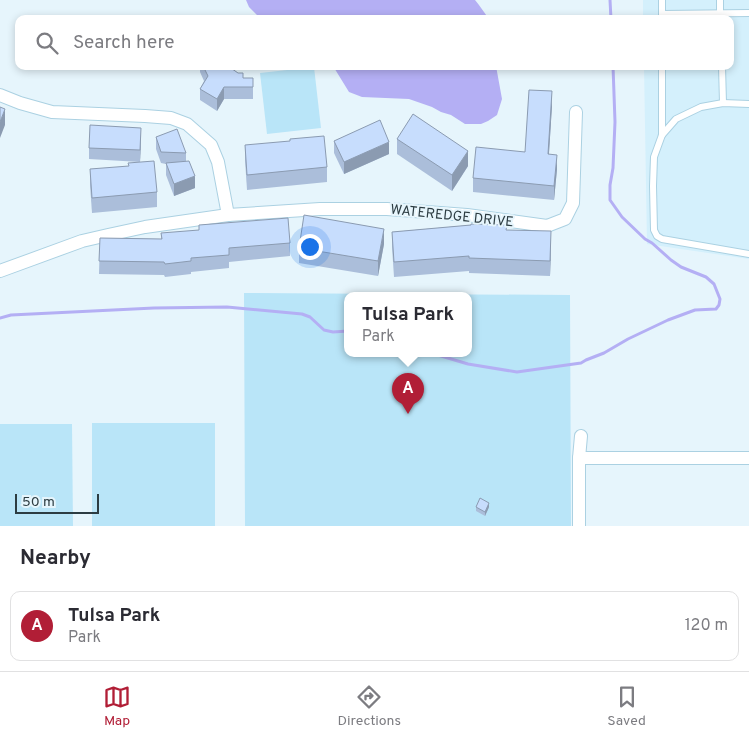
<!DOCTYPE html>
<style>
body{margin:0;font-family:Overpass,sans-serif;background:#f2f2f3;color:#2b2b33}
.scale{position:absolute;left:15px;bottom:12px;width:84px;box-sizing:border-box;padding-left:5px;border:2px solid #2c3c42;border-top:0;font-size:14px;line-height:18px;white-space:nowrap;color:#2c3c42;-webkit-text-stroke:4px #e6f5fc;paint-order:stroke}
.you{position:absolute;left:309px;top:246px;width:18px;height:18px;margin:-12px;border:4px solid #fff;border-radius:50%;background:#1a73e8;box-shadow:0 0 0 8px #1a73e833}
.badge{display:grid;place-items:center;width:32px;height:32px;border-radius:50%;background:#b11e36;color:#fff;font-size:16px;font-weight:700}
.pin{position:absolute;translate:-50% -41px;filter:drop-shadow(0 1px 2px #0008)}
.pin::after{content:'';position:absolute;top:26px;width:18px;height:15px;background:inherit;clip-path:polygon(0 0,100% 0,50% 100%)}
.popup{position:absolute;left:344px;top:292px;width:128px;height:65px;box-sizing:border-box;display:grid;place-content:center;border-radius:10px;background:#fff;filter:drop-shadow(0 1px 4px #0005);font-size:16px;white-space:nowrap;color:#7c7c81}
.popup b{font-size:19px;color:#2b2b33}
.popup::after{content:'';position:absolute;left:50%;top:100%;margin-left:-10px;border:10px solid transparent;border-top-color:#fff}
.list{margin:0;padding:0;list-style:none}
h2{display:flex;justify-content:space-between;align-items:center;height:65px;margin:0;padding:0 20px;font-size:21px}
h2 small{font-size:16px;font-weight:400;color:#7c7c81}
.list li{display:grid;grid-template-columns:32px 1fr auto;gap:15px;align-items:center;box-sizing:border-box;height:70px;margin:0 10px 10px;padding:0 10px;border:1px solid #e1e1e2;border-radius:10px}
.list b{display:block;font-size:19px;white-space:nowrap}
.list p{margin:0;font-size:16px;white-space:nowrap;color:#7c7c81}
.list em{font-size:16px;font-style:normal;color:#7c7c81}
.icon{flex:none;width:28px;height:28px;fill:none;stroke:currentColor;stroke-width:2;stroke-linecap:round;stroke-linejoin:round}
.map{position:relative;flex:none;width:749px;height:526px;overflow:hidden}
.search{position:absolute;background:#fff;box-shadow:0 2px 8px #0003;left:15px;right:15px;top:15px;height:55px;display:flex;align-items:center;gap:12px;box-sizing:border-box;padding:0 18px;border-radius:10px;color:#7c7c81;font-size:19px}
.sheet{height:145px;background:#fff}
nav{display:flex;justify-content:space-around;align-items:center;box-sizing:border-box;height:70px;border-top:1px solid #e1e1e2;background:#fff;font-size:14px;color:#7c7c81}
nav a{display:grid;justify-items:center;gap:2px}
nav .on{color:#b11e36}
.map>svg:first-child{display:block}
</style>
<div class="map">
<svg width="749" height="526" viewBox="0 0 749 526">
<rect width="100%" height="100%" fill="#e6f5fc"/>
<polygon fill="#d4f0fc" points="643,0 749,0 749,259 647,244 644,66 730,66 730,19 643,19"/>
<g fill="#b9e5f8" fill-rule="evenodd">
<polygon points="314,67 321,128 267,134 260,73"/>
<path d="M244 293 570 295 571 526H245ZM348 295H468V353H348Z"/>
<rect x="92" y="423" width="123" height="103"/>
<polygon points="0,424 72,424 73,526 0,526"/>
</g>
<g fill="#b4aff4">
<path d="M246 0H475C480 6 484 12 489 19H261L249 7Z"/>
<polygon points="333,66 496,66 502,99 497,115 488,121 481,124 465,124 451,115 441,112 432,107 409,99 362,97 349,92"/>
</g>
<g fill="none" stroke-linecap="round" stroke-linejoin="round">
<g stroke="#b4aff4" stroke-width="3">
<polyline points="610,0 611,19"/>
<polyline points="0,318 11,315 154,308 227,307 302,314 310,317 324,330 333,332 348,331"/>
<polyline points="431,353 468,364 517,372 581,363 586,360 604,353 628,339 668,320 695,310 716,309 719,305 720,299 714,284 706,277 681,267 671,260 652,243 645,239 622,217 610,200 610,185 613,168 615,122 613,66"/>
</g>
<defs>
<g id="service">
<polyline points="720,0 720,19"/>
<polyline points="662,14 749,13"/>
<polyline points="662,19 662,0"/>
<polyline points="662,66 662,135 654,157 653,186 654,230 657,236 662,239 749,254"/>
<polyline points="722,66 723,103"/>
<polyline points="662,135 676,119 701,107 723,103 749,104"/>
</g>
<g id="minor">
<polyline points="0,95 20,103 52,112 145,116 171,118 187,124 211,145 218,162 228,215"/>
<polyline points="0,271 82,241 108,235 145,227 228,215 320,209 387,209 467,215 547,226 565,219 573,203 576,112"/>
<polyline points="579,458 749,458"/>
<polyline points="579,526 579,458 581,436"/>
</g>
</defs>
<use href="#service" stroke="#abd1e2" stroke-width="8"/>
<use href="#minor" stroke="#abd1e2" stroke-width="14"/>
<use href="#service" stroke="#fff" stroke-width="6"/>
<use href="#minor" stroke="#fff" stroke-width="12"/>
</g>
<g fill="#abbeda">
<polygon points="200,66 228,66 238,73 243,78 253,78 253,99 224,99 217,111 200,100 200,89 204,81 200,72"/>
<polygon points="552,105 549,154 557,169 554,200 473,192 473,178 525,152"/>
<polygon points="156,137 186,153 186,162 195,188 174,196 166,175 166,164 161,163 156,149"/>
<polygon points="397,139 468,166 452,191 397,154"/>
<polygon points="141,140 140,162 89,159 89,148"/>
<polygon points="334,141 389,154 344,174 334,153"/>
<polygon points="245,145 327,167 327,182 247,190 245,160"/>
<polygon points="90,169 157,192 157,207 92,213 90,185"/>
<polygon points="471,225 507,230 551,247 550,276 469,273 469,271 394,277 392,247 392,232"/>
<polygon points="161,233 290,243 290,256 229,262 229,268 191,272 191,274 165,277 164,275 99,274 100,238 161,239"/>
<polygon points="384,244 378,276 299,263 299,248"/>
<polygon points="476,507 489,507 485,516 476,511"/>
</g>
<g fill="#8b9bb1">
<polygon points="224,87 224,99 217,111 217,99"/>
<polygon points="552,91 552,105 548,168 548,154"/>
<polygon points="5,109 5,125 0,138 0,122"/>
<polygon points="141,128 141,140 140,162 140,150"/>
<polygon points="389,142 389,154 344,174 344,162"/>
<polygon points="468,151 468,166 452,191 452,175"/>
<polygon points="557,155 557,169 554,200 554,186"/>
<polygon points="195,176 195,188 174,196 174,184"/>
<polygon points="384,229 384,244 378,276 378,261"/>
<polygon points="551,231 551,247 550,276 550,261"/>
<polygon points="489,503 489,507 485,516 485,512"/>
</g>
<g fill="#c7ddfd" stroke="#8b9bb1">
<polygon points="203,66 228,66 238,73 243,73 243,78 253,78 253,87 224,87 217,99 200,89 208,76"/>
<polygon points="529,90 552,91 548,154 557,155 554,186 473,178 476,147 525,152"/>
<polygon points="0,107 5,109 0,122"/>
<polygon points="413,114 468,151 452,175 397,139"/>
<polygon points="380,120 389,142 344,162 334,141"/>
<polygon points="90,125 141,128 140,150 89,148"/>
<polygon points="177,129 186,153 161,152 156,137"/>
<polygon points="324,136 327,167 247,175 245,145 290,141 290,139"/>
<polygon points="154,161 157,192 92,198 90,169 129,166 128,163"/>
<polygon points="189,161 195,176 174,184 166,163"/>
<polygon points="304,215 384,229 378,261 299,248"/>
<polygon points="288,218 290,243 229,248 229,255 191,258 191,261 165,264 164,262 99,261 100,238 162,239 161,233 199,230 199,225"/>
<polygon points="471,224 507,225 506,230 551,231 550,261 469,258 469,256 394,262 392,232 471,225"/>
<polygon points="480,498 489,503 485,512 476,507"/>
</g>
<g text-anchor="middle" stroke-width="4" stroke-linejoin="round" paint-order="stroke">
<g font-size="14" fill="#2c3c42" stroke="#e6f5fc">
<text transform="translate(452 215) rotate(6)" y="5">WATEREDGE DRIVE</text>
</g>
</g>
</svg>
<div class="scale">50 m</div>
<div class="you"></div>
<div class="pin badge" style="left:408px;top:414px">A</div>
<div class="popup"><b>Tulsa Park</b>Park</div>
<div class="search"><svg class="icon" aria-label="search" viewBox="0 0 24 24"><circle cx="10" cy="10" r="6"/><path d="M15 15l6 6"/></svg>Search here</div>
</div>
<section class="sheet">
<h2>Nearby<small></small></h2>
<ul class="list">
<li><span class="badge">A</span><div><b>Tulsa Park</b><p>Park</p></div><em>120 m</em></li>
</ul>
</section>
<nav>
<a class="on"><svg class="icon" aria-label="map" viewBox="0 0 24 24"><path d="M3 6l6-2 6 2 6-2v14l-6 2-6-2-6 2zM9 4v14M15 6v14"/></svg>Map</a>
<a><svg class="icon" aria-label="directions" viewBox="0 0 24 24"><path d="M12 3l9 9-9 9-9-9zM9 14v-3h6M13 9l2 2-2 2"/></svg>Directions</a>
<a><svg class="icon" aria-label="saved" viewBox="0 0 24 24"><path d="M7 4h10v16l-5-4-5 4z"/></svg>Saved</a>
</nav>
